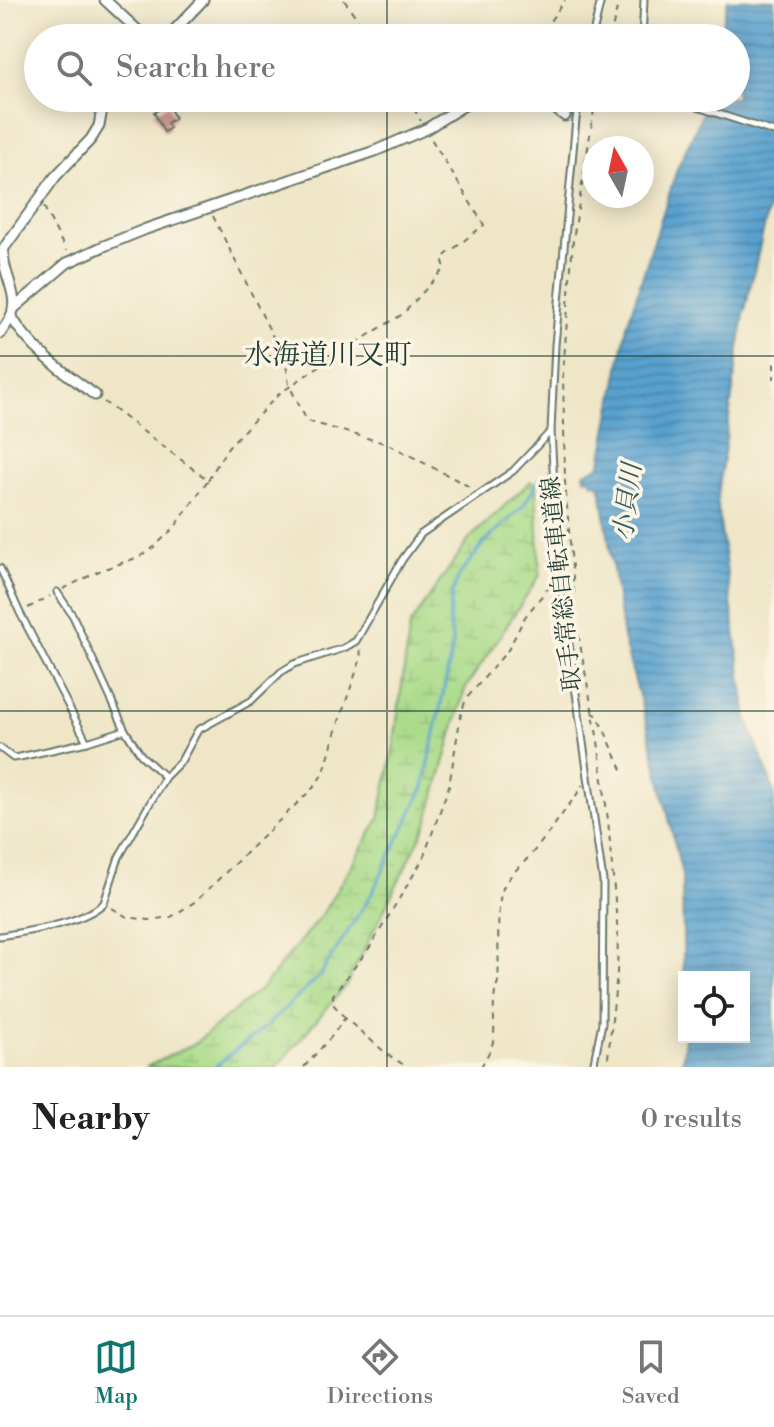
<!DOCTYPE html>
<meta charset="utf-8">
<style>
body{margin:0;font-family:"Libre Bodoni","Noto Serif JP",serif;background:#f2f2f2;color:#222}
.controls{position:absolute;right:24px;bottom:24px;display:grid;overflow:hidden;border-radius:0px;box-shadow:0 4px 20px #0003}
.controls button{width:72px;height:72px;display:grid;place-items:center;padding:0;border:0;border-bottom:2px solid #e0e0e0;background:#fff;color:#222;font:40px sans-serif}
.compass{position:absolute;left:582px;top:136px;width:72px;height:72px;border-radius:50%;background:#fff;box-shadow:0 4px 20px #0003;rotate:351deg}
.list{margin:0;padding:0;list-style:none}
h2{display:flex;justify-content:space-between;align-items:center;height:104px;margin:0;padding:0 32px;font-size:34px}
h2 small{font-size:26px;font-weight:400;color:#767676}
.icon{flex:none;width:44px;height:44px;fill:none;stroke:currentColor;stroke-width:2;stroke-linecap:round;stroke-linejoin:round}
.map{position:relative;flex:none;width:774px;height:1067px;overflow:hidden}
.search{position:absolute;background:#fff;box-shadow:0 4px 20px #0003;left:24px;right:24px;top:24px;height:88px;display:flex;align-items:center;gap:20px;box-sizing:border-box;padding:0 28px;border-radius:44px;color:#767676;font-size:30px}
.sheet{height:248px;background:#fff}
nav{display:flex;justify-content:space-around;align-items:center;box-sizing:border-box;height:112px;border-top:2px solid #e0e0e0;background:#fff;font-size:22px;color:#767676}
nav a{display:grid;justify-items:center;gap:4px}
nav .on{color:#0f766e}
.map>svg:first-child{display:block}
</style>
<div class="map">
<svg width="774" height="1067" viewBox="0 0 774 1067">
<defs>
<pattern id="wetland-marsh" width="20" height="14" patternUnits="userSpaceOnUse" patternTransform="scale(2)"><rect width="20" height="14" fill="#aadb8a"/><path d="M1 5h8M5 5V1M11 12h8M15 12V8" fill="none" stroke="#92bd78"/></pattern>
<pattern id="water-rules" width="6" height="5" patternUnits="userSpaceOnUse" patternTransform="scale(2)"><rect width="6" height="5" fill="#59a1cf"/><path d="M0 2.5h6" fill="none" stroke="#4984a9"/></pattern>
</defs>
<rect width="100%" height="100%" fill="#fcf5e5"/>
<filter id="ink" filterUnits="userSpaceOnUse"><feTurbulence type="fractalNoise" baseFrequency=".0125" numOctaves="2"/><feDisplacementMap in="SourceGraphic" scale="16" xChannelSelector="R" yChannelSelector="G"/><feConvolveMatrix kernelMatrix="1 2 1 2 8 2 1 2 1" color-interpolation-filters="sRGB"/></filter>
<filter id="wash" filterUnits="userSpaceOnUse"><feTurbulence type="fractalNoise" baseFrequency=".006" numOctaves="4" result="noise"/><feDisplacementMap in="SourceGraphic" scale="32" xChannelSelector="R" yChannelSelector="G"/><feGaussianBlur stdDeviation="1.8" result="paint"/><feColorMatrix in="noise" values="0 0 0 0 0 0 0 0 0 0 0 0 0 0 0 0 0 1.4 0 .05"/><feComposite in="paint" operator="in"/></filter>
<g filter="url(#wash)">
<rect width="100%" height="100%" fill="#efe6c8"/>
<polygon fill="url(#wetland-marsh)" stroke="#648c5f" stroke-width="2" points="531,481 536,487 540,575 465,689 427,824 347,984 277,1067 146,1067 194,1044 263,987 323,913 379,819 393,751 410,625 470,538"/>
<polygon fill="url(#water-rules)" stroke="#3c6f82" stroke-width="2" points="728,0 774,0 774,185 744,314 717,501 747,718 774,791 774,1067 682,1067 685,1037 744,1037 744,977 684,977 684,1002 682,875 648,728 623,638 601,488 598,484 592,482 592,479 585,478 584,473 598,467 601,463 627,325 677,169 702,115 706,98 736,98 736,38 719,38"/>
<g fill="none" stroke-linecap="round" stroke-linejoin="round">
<polyline stroke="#59a1cf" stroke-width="3" points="214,1067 264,1028 319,977 372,893 424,787 453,645 449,619 452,594 459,576 482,545 524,505 540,478 545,478"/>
</g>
<g id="blocks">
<polygon fill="#cd958c" points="168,105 175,118 167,123 170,128 164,132 154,112"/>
</g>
</g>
<g filter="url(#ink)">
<use href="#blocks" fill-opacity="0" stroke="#687868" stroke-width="2"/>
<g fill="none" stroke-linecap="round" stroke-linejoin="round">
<defs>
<g id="service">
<polyline points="592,38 601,0"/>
<polyline points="642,38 644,0"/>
<polyline points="580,98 576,119 555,345 551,431 559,575 603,881 602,1023 593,1067"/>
<polyline points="670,98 774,132"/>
<polyline points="566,115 569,112 573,98"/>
<polyline points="0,568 20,613 87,742"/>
<polyline points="57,592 73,616 125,730 141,755 165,777"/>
<polyline points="0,748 13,758 20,757 87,742 125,730"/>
<path d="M0 936C30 931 81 924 104 903L119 857 165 777 181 761 198 730 251 701 281 672 294 664 344 648 356 641 402 560 421 534 513 471 551 431"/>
</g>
<g id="minor">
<polyline points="105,0 146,38"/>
<polyline points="167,38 203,0"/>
<polyline points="547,98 558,111 565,116"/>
<polyline points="13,309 67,263 104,246 146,229 375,151 426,129 476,98"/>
<path d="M11 316C30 349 65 373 95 395"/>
<path d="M0 334C3 329 8 323 11 317 21 294 0 272 4 248L55 177 91 139 99 126 104 98"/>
</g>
</defs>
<use href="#service" stroke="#687868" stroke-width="9"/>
<use href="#minor" stroke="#687868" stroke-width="13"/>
<g stroke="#687868" stroke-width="2" stroke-dasharray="6 6" stroke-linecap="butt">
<polyline points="344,0 371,38"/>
<polyline points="534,38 548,24 565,0"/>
<polyline points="610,38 619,0"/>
<polyline points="408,98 421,121"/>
<polyline points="596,98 573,240 563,373 565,482 577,628 598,741 608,820 618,935 617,973 607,1067"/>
<polyline points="44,207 66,251"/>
<polyline points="213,216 286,363 289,385 307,421 388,444 472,488"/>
<polyline points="774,363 774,379"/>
<polyline points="208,480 228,447 279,394 328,360 403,314 445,268 442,258 484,225 430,137"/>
<polyline points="63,589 99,571 139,557 153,548 175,527 208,480 104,402"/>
<polyline points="28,608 50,596"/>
<polyline points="592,712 598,716 624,774"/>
<polyline points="112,908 127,917 149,920 171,917 196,901 314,787 324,772 337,727 361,658 360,647"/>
<polyline points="345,1018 333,1004 333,995 370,947 423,859 449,786 461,714 466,699 508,650 525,617 552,583"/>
<polyline points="304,1067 331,1037 345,1018 387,1054 407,1067"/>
<path d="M481 1067C486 1057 493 1048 494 1036 495 1017 491 1000 498 982 500 958 495 907 503 888 508 876 519 868 527 859 547 837 563 812 581 789L582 785"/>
</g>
<use href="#service" stroke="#fff" stroke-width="5"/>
<use href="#minor" stroke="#fff" stroke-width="9"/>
</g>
</g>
<path fill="none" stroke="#1f3d34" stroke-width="2" stroke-opacity="0.55" d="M387 0V38M387 98V1067M0 356H774M0 711H774"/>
<g text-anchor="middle" stroke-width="7" stroke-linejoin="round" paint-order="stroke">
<g font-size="24" fill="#1f3d34" stroke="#fcf5e5">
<text transform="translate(561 584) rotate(-96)" y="8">取手常総自転車道線</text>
</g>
<g font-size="26" font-style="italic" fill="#305b62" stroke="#fcf5e5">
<text transform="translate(627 502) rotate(-83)" y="9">小貝川</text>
</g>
<g font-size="28" fill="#1f3d34" stroke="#fcf5e5">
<text x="328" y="364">水海道川又町</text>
</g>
</g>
</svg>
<div class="controls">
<button><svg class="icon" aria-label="locate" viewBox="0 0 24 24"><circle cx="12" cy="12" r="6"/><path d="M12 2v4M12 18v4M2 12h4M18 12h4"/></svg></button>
</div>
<svg class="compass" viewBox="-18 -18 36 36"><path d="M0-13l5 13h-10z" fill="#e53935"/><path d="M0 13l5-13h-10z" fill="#767676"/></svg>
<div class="search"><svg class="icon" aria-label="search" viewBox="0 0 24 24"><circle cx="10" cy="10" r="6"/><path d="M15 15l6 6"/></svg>Search here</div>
</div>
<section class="sheet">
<h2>Nearby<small>0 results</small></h2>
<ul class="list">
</ul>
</section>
<nav>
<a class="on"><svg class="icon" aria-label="map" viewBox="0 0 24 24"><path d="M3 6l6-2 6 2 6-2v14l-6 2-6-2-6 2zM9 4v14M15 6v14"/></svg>Map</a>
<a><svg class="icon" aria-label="directions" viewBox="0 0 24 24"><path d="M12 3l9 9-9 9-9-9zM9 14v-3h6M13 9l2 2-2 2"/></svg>Directions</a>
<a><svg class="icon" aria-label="saved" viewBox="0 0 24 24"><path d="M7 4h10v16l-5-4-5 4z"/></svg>Saved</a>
</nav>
